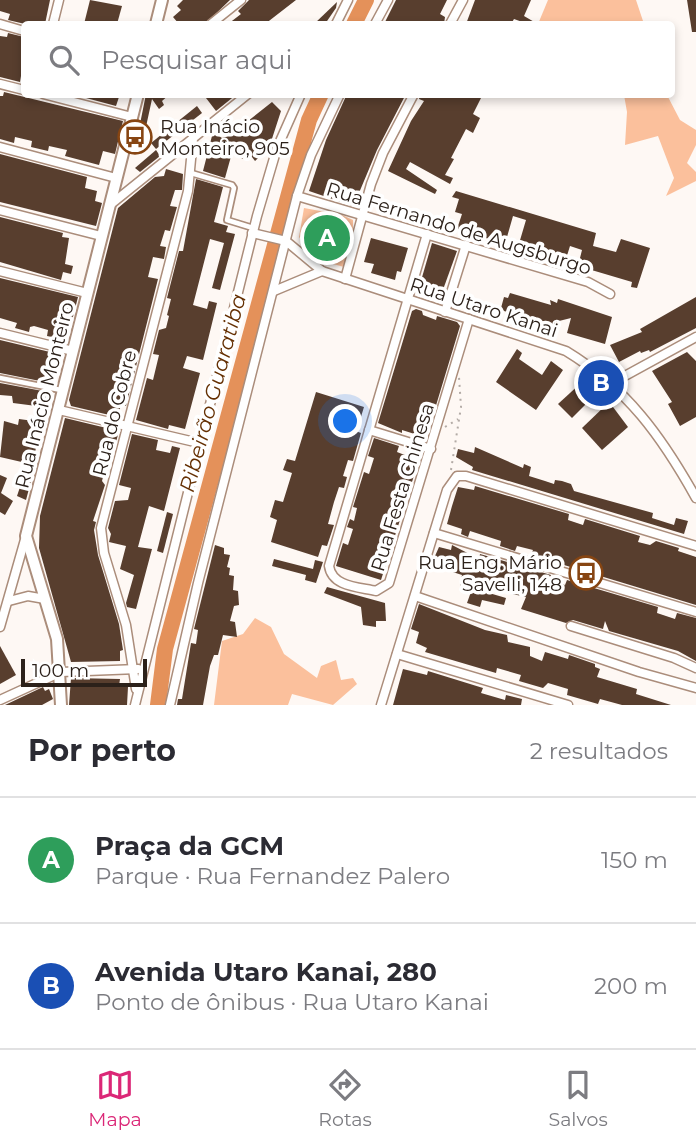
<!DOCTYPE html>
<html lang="pt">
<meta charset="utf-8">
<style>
body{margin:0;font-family:Montserrat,sans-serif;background:#f2f2f3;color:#2b2b33}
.scale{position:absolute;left:21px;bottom:18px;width:126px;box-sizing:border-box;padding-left:7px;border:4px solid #2c211a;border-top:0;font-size:19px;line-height:24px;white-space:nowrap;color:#2c211a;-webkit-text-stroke:5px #fff;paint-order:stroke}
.you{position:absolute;left:346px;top:422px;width:24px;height:24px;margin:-18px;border:5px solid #fff;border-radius:50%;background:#1a73e8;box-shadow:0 0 0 10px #1a73e833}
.badge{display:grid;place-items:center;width:46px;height:46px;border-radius:50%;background:#db2777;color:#fff;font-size:23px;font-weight:700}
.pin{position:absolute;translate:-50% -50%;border:4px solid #fff;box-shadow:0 2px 7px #0006}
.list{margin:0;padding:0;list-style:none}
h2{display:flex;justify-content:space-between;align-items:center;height:91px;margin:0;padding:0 28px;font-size:30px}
h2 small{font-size:23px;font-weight:400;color:#7c7c81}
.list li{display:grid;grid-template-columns:46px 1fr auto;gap:21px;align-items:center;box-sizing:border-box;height:126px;padding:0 28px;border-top:2px solid #e1e1e2}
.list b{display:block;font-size:26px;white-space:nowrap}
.list p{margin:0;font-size:23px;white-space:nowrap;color:#7c7c81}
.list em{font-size:23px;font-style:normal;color:#7c7c81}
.icon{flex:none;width:38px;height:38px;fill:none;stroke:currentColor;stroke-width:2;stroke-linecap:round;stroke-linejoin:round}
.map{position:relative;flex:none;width:696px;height:705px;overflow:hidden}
.search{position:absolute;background:#fff;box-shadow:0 4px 10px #0003;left:21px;right:21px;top:21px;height:77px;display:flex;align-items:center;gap:18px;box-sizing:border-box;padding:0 24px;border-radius:7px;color:#7c7c81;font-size:26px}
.sheet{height:343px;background:#fff}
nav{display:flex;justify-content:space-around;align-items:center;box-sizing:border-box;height:98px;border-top:2px solid #e1e1e2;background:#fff;font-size:19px;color:#7c7c81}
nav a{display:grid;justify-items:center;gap:4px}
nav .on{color:#db2777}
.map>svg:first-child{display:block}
</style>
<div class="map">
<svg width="696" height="705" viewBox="0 0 696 705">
<rect width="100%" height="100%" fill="#fef8f4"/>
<g fill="#fbc09c">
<polygon points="548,0 636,0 644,24 538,24"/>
<polygon points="624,95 667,95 680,120 696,130 696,145 687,163 696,172 696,181 666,196 674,178 658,136 625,145 627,112"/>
<polygon points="304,208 342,215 353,220 353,239 344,267 315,259 299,237"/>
<polygon points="255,618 271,627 284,654 317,678 321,666 336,660 341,680 353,678 357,684 333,705 292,694 288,705 214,705 222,641 243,634"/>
</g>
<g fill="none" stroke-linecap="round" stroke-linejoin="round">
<g stroke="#e4915a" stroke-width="16">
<polyline points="354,24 366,0"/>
<polyline points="158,705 165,649 309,120 321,94"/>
</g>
</g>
<g fill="#583e2e">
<polygon points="0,0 50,0 45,24 25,24 8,20 10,14 0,11"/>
<polygon points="90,0 122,6 117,24 84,24"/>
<polygon points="183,0 230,0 205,24 179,24 173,17 181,10 177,6"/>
<polygon points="249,0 296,0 265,24 221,24 225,21 228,24 241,14 238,11"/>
<polygon points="396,0 447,0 440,14 445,17 444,24 384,24"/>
<polygon points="475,0 531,0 524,16 536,23 528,24 514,19 511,24 466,24"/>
<polygon points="687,0 696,0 696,32 692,32"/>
<polygon points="337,2 336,8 325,24 314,24"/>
<polygon points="8,33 24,37 24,77 21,76 20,82 0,77 0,36 7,37"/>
<polygon points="4,92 123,121 115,154 103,151 99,165 65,156 67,150 49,146 48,151 31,147 32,141 15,137 14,143 0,139 0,96 3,96"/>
<polygon points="71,94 120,94 116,106"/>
<polygon points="146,94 170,94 162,101 164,105 159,109 152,99 144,136 138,134"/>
<polygon points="211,94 237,94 216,111 206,98"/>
<polygon points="347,94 406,94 377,150 356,200 359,201 353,206 309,191 326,140"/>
<polygon points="420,94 483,94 473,114 480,118 473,133 466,129 451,158 454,159 445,175 453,178 450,184 410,162 406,169 437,190 435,194 388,171 411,121 424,101 419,99"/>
<polygon points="272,102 281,111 269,148 255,161 249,153 242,159 235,142 225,178 203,171 213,132 222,138 229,136"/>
<polygon points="197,106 202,113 156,149 151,143"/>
<polygon points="156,150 160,156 140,172 135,168"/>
<polygon points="0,154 87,177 85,188 97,191 95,201 102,203 96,226 0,202"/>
<polygon points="166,169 183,174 182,190 175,190 170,206 177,207 170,231 165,230 160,246 166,247 164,259 153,257 148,277 158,279 126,406 121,404 118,417 71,406 69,400 118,208 155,177 164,176"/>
<polygon points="196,179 223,187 214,222 228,226 226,232 235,234 220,290 212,288 224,243 210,239 193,305 207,309 209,301 217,303 203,360 187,356 183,368 200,373 185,429 169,425 168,429 136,420 147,378 153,380 159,355 153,354 159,330 166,328 169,316 167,315 171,299 167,298 179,251 183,251"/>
<polygon points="456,191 596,233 593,246 616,252 621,239 650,248 637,288 631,287 632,282 578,266 582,250 570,246 565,262 518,247 526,220 513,216 505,244 457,229 462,214 455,212 459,199 452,197"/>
<polygon points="0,217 63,233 62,237 69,238 65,264 73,266 71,274 63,272 61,280 0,262"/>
<polygon points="371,238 408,248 401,272 397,271 395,280 371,273 374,264 364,262"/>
<polygon points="432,243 457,251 440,298 418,291"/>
<polygon points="0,278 78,297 67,340 47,336 48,330 34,326 30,327 29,332 15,328 17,323 0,318"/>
<polygon points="510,293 551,305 550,300 557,303 558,299 612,317 605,344 567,333 571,318 555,322 554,326 504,311 501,308 504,297 508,298"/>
<polygon points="696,297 696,328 650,352 649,350 641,353 640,351 619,362 610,345 642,332 640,329"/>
<polygon points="416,309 422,311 423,315 436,320 437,316 457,322 460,326 431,422 426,421 421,436 402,430 402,433 378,423 412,311"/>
<polygon points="0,340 50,352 45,377 51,379 50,383 0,373"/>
<polygon points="517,349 522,353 519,359 542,375 551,361 563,370 536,410 496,382"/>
<polygon points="687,352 696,361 696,417 680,426 668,404 672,402 652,371"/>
<polygon points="582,382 594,396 572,418 558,404"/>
<polygon points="0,383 48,392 44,407 13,403 12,396 0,395"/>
<polygon points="316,392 364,407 360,420 348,417 345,427 361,433 353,461 348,460 343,476 347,477 344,488 339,487 334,502 328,524 334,525 327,546 322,545 318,557 271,542 277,520 270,517 275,500 283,502 292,473 283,470 287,459 295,461"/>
<polygon points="607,404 613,407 628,427 602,450 582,428"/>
<polygon points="65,418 119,431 116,442 111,440 107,453 113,454 110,466 106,465 102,481 105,485 93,521 96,522 94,530 98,555 119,624 123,650 120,651 120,661 71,662 39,548 40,516"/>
<polygon points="19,419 41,422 32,468 26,466 26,463 0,457 4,421 18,425"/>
<polygon points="132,434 158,440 156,450 170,453 172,446 180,448 164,511 149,506 138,547 152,549 136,609 127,607 126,603 134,575 120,569 126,546 109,542 111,534 108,528 115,501 128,500 131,488 119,485"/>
<polygon points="374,438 399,446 397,452 415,459 414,462 418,463 381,580 336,566 343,543 348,545 353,529 347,527 350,519 354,521 357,508 353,507 364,472 369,474 374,458 368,456"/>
<polygon points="475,447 523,468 524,464 531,467 529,476 545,481 554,484 555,480 562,481 571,484 574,491 653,513 652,518 674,525 676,518 688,521 684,534 472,470 473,467 456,457 458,449 474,453"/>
<polygon points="32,469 34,470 26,500 17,496 24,475 28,476"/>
<polygon points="0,475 7,478 1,493 13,501 5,515 0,512"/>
<polygon points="475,486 569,514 568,520 583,525 585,519 640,536 638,542 650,545 656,541 679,548 678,551 696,557 696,605 531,555 533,550 517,546 515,551 500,546 501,541 470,531 468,537 461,534 462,529 447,524 452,506 458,487 474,490"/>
<polygon points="167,512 173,514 163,553 157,551"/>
<polygon points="215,545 224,548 224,554 230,555 227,567 230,568 229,575 234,576 233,590 238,591 239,605 234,606 230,621 235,622 237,637 223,635 218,655 214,655 210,666 203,705 177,705 178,699 182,699 191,643 196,644 198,630 194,629"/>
<polygon points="452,545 479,559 480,554 551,575 549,580 565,585 567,580 658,607 657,613 675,619 677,613 696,618 696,661 678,651 609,631 605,621 603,629 573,620 566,623 521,609 526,597 503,592 506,584 493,580 489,593 506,598 504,605 482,600 480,607 467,603 472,589 460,585 462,575 431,565 439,547 451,550"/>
<polygon points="274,559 313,569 315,560 323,562 316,583 305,580 306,575 272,566"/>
<polygon points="327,587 385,603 386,621 376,621 376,627 363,625 361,607 324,593"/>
<polygon points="419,604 485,630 507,635 508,642 530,647 530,656 542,661 545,652 568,659 569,655 595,664 595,667 600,669 597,677 637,689 636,694 671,705 622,705 600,699 598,704 567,695 568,689 548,683 543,688 519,681 521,675 497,668 496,673 425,652 427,648 416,643 419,632 411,629"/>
<polygon points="0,646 16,675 0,684"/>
<polygon points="403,669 427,675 428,671 483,688 481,693 505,700 506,695 522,699 521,705 393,705"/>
<polygon points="71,678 120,679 119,686 128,687 127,705 69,705"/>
<polygon points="43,687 45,691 49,689 53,699 42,705 5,705"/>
</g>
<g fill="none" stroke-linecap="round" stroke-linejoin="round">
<defs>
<g id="service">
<polyline points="191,173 232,185 234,188 227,220 253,228"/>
<polyline points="0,378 61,390"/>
</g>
<g id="minor">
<polyline points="0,24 24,31"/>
<polyline points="53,24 59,0"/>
<polyline points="211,24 241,0"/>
<polyline points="336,24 348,0"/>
<polyline points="375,24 388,0"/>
<polyline points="450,24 463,0"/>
<polyline points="0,84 24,90"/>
<polyline points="43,94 132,117"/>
<polyline points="0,147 116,178"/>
<polyline points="297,196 588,282 610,294"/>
<polyline points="110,205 248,94"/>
<polyline points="0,210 101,236"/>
<path d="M252 233 286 241 322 271 566 351C627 388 662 437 696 498"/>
<path d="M427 234 329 566C332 587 359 587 376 591L389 583 469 319"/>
<polyline points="0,271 87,293"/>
<polyline points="345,279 371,184 383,153 414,94"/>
<polyline points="274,291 322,271"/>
<polyline points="445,312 466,245"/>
<polyline points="0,333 73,351"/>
<polyline points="612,383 696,337"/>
<polyline points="59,410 199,443"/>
<polyline points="369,430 431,449"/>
<polyline points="434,533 696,612"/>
<polyline points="415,596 639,672 696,688"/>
<polyline points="9,601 28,596 45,599"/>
<polyline points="571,626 674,658 696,668"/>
<polyline points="0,627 26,536"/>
<polyline points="397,654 568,705"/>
<polyline points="136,689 126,625 104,553 101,528 188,191 193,138"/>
<polyline points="0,700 61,672 138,669"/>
<polyline points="135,705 257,216 277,148 301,94"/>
<polyline points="170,705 198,583 297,196 311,155 340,94"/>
<polyline points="381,705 447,490 457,476 466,476 696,546"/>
</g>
<g id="tertiary">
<polyline points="156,24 162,0"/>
<polyline points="61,705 57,639 26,536 138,94"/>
</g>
</defs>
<use href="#service" stroke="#ab8d7b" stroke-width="8"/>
<use href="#minor" stroke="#ab8d7b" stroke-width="11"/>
<use href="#tertiary" stroke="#ab8d7b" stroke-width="14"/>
<g stroke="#b3aba6" stroke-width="2" stroke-dasharray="2 5" stroke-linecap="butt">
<polyline points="445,427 458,419"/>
<polyline points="451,470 461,407 459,377"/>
</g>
<use href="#service" stroke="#fff" stroke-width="4.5"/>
<use href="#minor" stroke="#fff" stroke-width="8"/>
<use href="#tertiary" stroke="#fff" stroke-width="10"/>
</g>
<defs>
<symbol id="bus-ring" viewBox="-11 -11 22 22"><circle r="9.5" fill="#fff" stroke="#874512" stroke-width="1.5"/><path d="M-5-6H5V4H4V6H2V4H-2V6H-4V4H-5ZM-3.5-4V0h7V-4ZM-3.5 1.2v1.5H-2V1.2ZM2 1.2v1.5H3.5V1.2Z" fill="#874512"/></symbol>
</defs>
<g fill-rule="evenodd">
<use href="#bus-ring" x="116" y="118" width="38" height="38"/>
<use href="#bus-ring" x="567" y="554" width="38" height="38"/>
</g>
<g text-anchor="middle" stroke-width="7" stroke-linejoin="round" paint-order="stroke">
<g font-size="19" fill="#2c211a" stroke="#fff" text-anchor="start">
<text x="160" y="133">Rua Inácio<tspan x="160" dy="22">Monteiro, 905</tspan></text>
<text x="562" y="569" text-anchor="end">Rua Eng. Mário<tspan x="562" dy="22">Savelli, 148</tspan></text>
</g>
<g font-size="19" fill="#2c211a" stroke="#fff">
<text transform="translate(459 228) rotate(17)" y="7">Rua Fernando de Augsburgo</text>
<text transform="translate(484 307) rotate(18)" y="7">Rua Utaro Kanai</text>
<text transform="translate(44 395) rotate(-76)" y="7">Rua Inácio Monteiro</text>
<text transform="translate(114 413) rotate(-76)" y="7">Rua do Cobre</text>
<text transform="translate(402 487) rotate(-73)" y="7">Rua Festa Chinesa</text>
</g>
<g font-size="21" font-style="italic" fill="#653003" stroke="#fff">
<text transform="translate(213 393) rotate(-75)" y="7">Ribeirão Guaratiba</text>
</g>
</g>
</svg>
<div class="scale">100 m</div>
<div class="you"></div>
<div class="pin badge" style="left:327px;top:238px;background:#2e9e5b">A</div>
<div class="pin badge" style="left:601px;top:383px;background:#1a4fb4">B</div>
<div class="search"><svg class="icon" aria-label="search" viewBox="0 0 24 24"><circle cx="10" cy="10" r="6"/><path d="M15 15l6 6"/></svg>Pesquisar aqui</div>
</div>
<section class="sheet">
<h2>Por perto<small>2 resultados</small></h2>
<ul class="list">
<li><span class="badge" style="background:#2e9e5b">A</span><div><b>Praça da GCM</b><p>Parque · Rua Fernandez Palero</p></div><em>150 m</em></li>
<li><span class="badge" style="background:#1a4fb4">B</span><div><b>Avenida Utaro Kanai, 280</b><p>Ponto de ônibus · Rua Utaro Kanai</p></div><em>200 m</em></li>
</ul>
</section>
<nav>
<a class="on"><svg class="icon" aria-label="map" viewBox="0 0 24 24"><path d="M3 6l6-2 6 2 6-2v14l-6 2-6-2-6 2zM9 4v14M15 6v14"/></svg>Mapa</a>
<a><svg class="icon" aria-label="directions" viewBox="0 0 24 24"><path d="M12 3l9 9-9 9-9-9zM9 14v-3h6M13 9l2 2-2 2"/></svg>Rotas</a>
<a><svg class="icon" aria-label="saved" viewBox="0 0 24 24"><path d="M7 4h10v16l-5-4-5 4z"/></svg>Salvos</a>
</nav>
